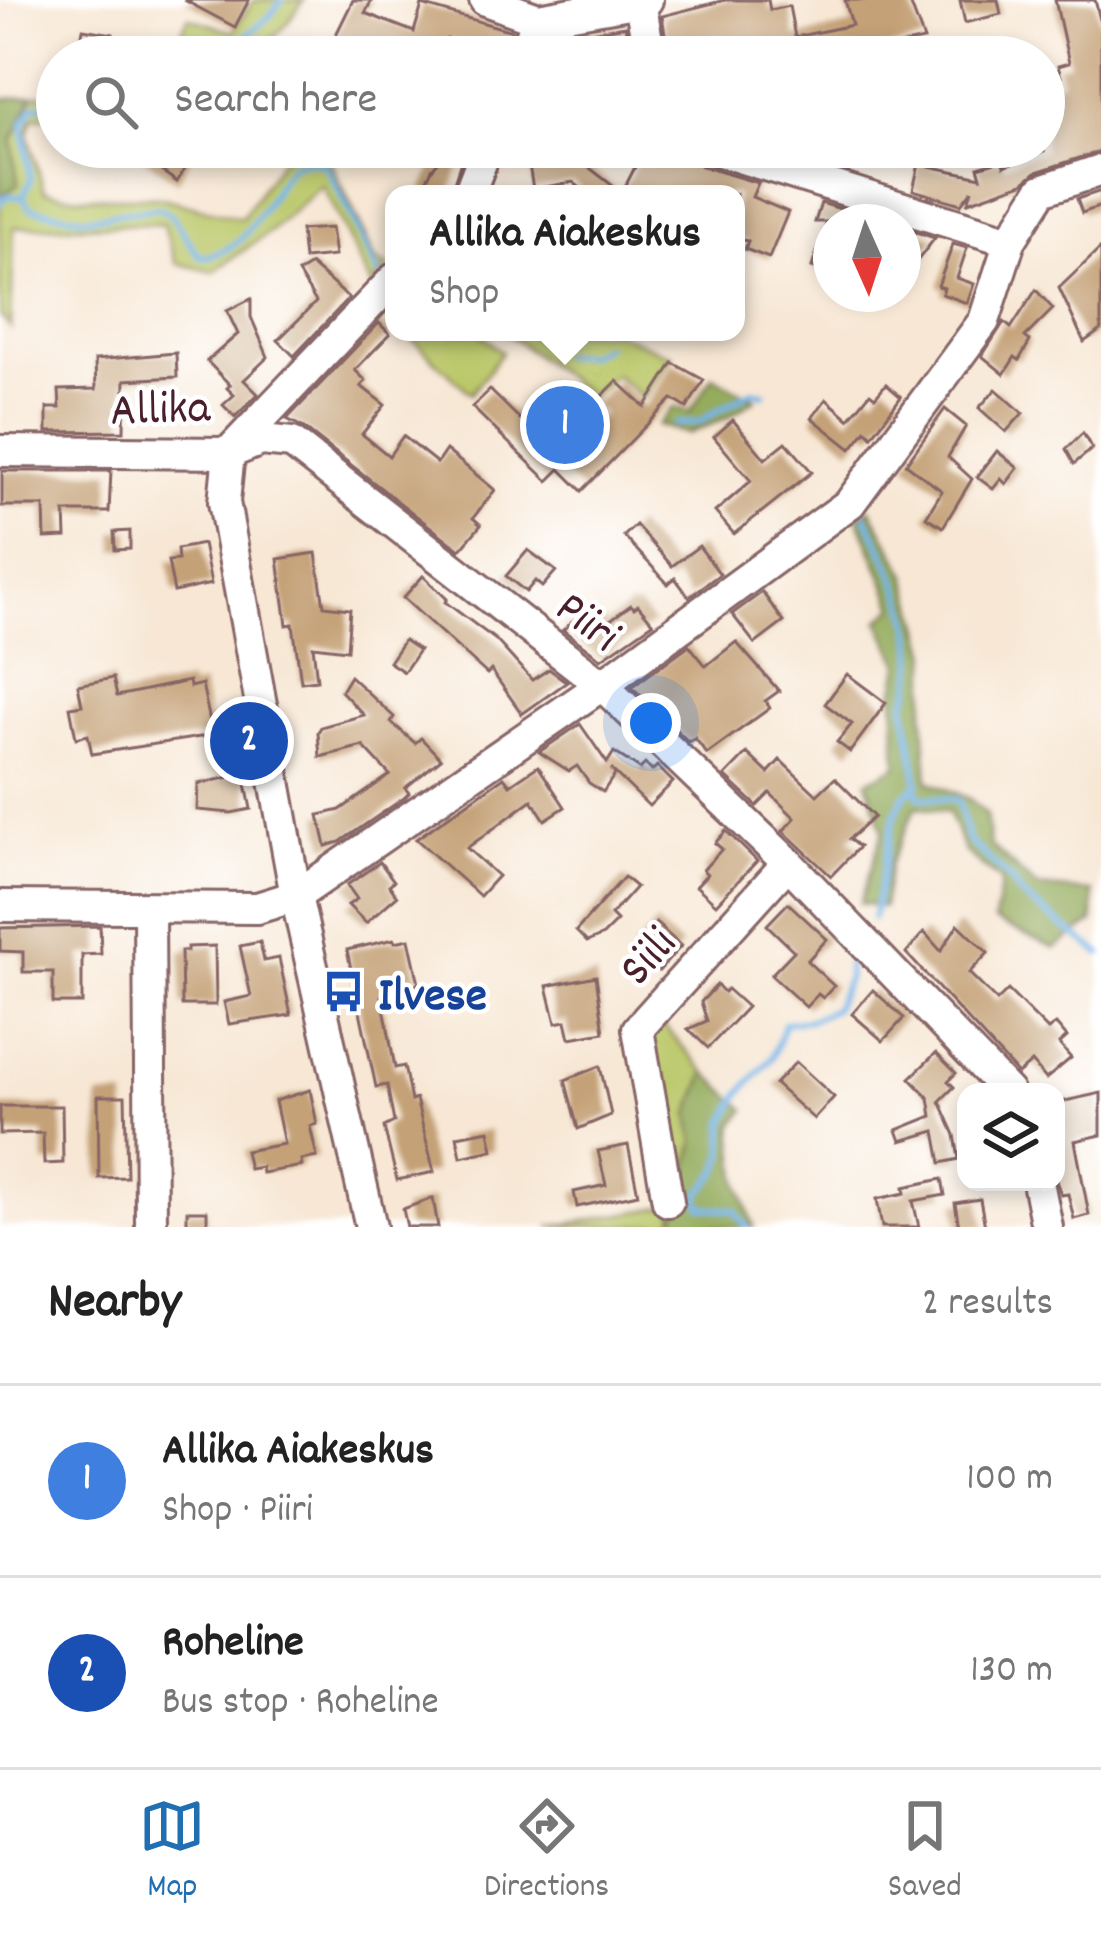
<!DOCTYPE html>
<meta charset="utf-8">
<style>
body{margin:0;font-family:Dekko,sans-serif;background:#f6f6f6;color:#222}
.controls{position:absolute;right:36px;bottom:36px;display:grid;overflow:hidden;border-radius:24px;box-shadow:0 6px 18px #0003}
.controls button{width:108px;height:108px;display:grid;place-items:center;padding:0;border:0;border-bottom:3px solid #e0e0e0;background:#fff;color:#222;font:60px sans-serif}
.compass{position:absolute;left:813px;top:204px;width:108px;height:108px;border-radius:50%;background:#fff;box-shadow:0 6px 18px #0003;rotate:177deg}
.you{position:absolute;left:651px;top:723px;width:42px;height:42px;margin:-30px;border:9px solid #fff;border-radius:50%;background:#1a73e8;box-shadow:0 0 0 18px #1a73e833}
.badge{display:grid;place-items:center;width:78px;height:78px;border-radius:50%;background:#1f6fb2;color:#fff;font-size:39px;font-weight:700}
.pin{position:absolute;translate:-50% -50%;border:6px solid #fff;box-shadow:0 3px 12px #0006}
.popup{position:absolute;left:385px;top:185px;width:360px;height:156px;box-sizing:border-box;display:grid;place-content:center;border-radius:24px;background:#fff;filter:drop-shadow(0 3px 9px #0005);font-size:39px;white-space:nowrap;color:#767676}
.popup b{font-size:45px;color:#222}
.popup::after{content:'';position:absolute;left:50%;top:100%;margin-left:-24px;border:24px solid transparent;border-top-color:#fff}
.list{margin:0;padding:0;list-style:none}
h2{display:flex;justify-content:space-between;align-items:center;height:156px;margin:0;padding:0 48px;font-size:51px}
h2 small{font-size:39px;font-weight:400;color:#767676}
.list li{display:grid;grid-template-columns:78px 1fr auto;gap:36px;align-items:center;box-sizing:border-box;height:192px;padding:0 48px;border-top:3px solid #e0e0e0}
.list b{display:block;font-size:45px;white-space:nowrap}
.list p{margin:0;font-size:39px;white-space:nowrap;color:#767676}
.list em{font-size:39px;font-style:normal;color:#767676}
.icon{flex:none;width:66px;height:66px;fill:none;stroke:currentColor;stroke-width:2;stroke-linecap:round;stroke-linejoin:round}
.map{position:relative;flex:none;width:1101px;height:1227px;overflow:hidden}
.search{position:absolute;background:#fff;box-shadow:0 6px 18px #0003;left:36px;right:36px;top:36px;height:132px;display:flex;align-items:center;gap:30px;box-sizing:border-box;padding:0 42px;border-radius:66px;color:#767676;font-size:45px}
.sheet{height:540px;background:#fff}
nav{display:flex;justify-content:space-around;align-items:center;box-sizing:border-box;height:168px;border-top:3px solid #e0e0e0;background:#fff;font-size:33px;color:#767676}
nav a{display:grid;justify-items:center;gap:6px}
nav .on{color:#1f6fb2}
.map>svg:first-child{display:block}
</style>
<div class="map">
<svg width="1101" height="1227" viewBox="0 0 1101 1227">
<rect width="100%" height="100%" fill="#fff"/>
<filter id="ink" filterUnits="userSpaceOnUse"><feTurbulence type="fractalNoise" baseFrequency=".00833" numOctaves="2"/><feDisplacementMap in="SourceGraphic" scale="24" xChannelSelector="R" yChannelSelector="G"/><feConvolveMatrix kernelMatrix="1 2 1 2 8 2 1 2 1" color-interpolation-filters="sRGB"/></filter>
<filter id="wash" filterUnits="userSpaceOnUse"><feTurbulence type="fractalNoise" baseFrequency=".004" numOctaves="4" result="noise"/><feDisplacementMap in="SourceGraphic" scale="48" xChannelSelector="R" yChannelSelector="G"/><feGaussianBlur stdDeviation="2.7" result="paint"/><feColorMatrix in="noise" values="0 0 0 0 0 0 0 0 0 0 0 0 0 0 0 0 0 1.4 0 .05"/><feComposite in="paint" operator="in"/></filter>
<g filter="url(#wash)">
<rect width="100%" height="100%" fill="#f7e7d4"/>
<g fill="#bbc869" stroke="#82744a" stroke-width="3">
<path d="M254 0H304C262 64 241 57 172 57L188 17 233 32Z"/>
<polygon points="57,93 57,116 33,118 28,133 44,191 78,197 159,197 241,219 283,157 308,147 327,154 376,260 389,267 371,286 322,185 271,231 213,272 176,263 163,224 14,227 11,328 0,316 0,196 18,185 12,141 33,96"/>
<polygon points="405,332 478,332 502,352 471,394"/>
<polygon points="505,332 616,332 672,356 643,398 615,375 591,397"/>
<polygon points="659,1021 706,1072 690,1114 695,1142 681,1199 675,1205 674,1224 549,1227 675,1205 647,1036"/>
</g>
<g fill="#94ac5d" stroke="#6f6644" stroke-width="3">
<polygon points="33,96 12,141 18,185 0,196 0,99"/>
<polygon points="713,376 755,399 729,417 688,434 658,425 673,407 690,412"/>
<polygon points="870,508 907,575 929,654 924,714 928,781 970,799 986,814 990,845 1037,887 1093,892 1093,922 1055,948 994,921 1001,881 965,852 948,812 916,807 890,863 883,907 860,903 883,831 867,781 897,766 894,694 900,664 879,621 895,607 858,517"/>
<polygon points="706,1072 746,1110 733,1126 738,1180 754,1227 666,1227 674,1224 695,1142 690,1114"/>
</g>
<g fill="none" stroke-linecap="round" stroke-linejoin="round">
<g stroke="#74b5e8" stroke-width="6">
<polyline points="221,57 270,16 282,0"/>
<path d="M23 197 30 208 84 218 159 208 171 215 200 257C249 254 264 200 292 165L308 161 326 165 379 275"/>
<polyline points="0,203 5,196 23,197 31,179 23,124 34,106 57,104"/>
<polyline points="561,356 587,355 606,346"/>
<polyline points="676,424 699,422 752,391 764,394"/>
<path d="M866 516C894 574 932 639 905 704L918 784 903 797 894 818 873 918"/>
<polyline points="915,788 921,797 958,800 968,840 1010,879 1022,896 1101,954"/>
<polyline points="747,1227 734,1210 702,1207 698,1196 718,1172 724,1155 725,1122 742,1091 772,1058 785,1023 810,1020 834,1009 848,977 848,964"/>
</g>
</g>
<g id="blocks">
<g fill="#c4a177">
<polygon points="184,0 249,0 235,27"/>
<polygon points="353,0 372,0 365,13 414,32 422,5 512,31 504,57 488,57 490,49 447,39 445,48 423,42 418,57 325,57"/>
<polygon points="725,0 768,0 770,10 789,6 795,37 852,25 845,0 909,0 924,40 842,57 781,57 780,53 760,57 669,57 662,16"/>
<polygon points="960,0 998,0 1001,14 965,23"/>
<polygon points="1055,0 1095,0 1101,24 1101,151 1036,172 1023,183 968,202 972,190 961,204 913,190 919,164 981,177 978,167 1002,160 1004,166 1044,151 1044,86 1062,81 1058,66 1069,63"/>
<polygon points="625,26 630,57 544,57 551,39"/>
<polygon points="83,29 113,34 109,57 78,57"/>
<polygon points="128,147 172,147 191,158 177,182"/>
<polygon points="451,147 466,147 450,194 420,194 432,169"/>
<polygon points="526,147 576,147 578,159 622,193 645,147 662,147 691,157 701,166 758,183 752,197 788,212 769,258 745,249 748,241 736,239 736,194 588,194 573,182 533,189"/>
<polygon points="784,147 856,147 849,171 784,150"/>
<polygon points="1101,191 1101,206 1082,213 1077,199"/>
<polygon points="821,203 881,221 831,222 831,273 812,267 827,222 815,222"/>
<polygon points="331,228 335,256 304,259 301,230"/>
<polygon points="903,228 935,238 903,279"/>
<polygon points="953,244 967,248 957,278 974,284 967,303 942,294 944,288 938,286"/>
<polygon points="1101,248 1101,330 1084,342 1059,288"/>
<polygon points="311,265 349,298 294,356 278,340 316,302 298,273"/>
<polygon points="1036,290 1053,309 1025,337 1030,341 1019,360 1015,357 1004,374 982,356 1004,322 1011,328"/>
<polygon points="251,299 251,317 268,357 244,380 258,394 235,417 223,405 234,395 227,388 230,385 207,361 238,334 227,311"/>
<polygon points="379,323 390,334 355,370 366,381 361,386 385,405 362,434 389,456 403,436 437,463 446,450 495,490 473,518 481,525 460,550 304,428 287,419"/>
<polygon points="176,353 177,377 125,380 124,431 47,432 47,408 60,408 59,390 96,389 95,360"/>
<polygon points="673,363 704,380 687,408 672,399 582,491 560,469 548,481 472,407 490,390 524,423 538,409 574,444 604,414 594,404 617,381 645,407"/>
<polygon points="886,384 901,397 872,436 866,430 851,449 812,418 826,399 849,419 870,393 875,397"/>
<polygon points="996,389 1023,413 1006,432 979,408"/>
<polygon points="945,409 966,426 948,457 972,479 943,527 926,517 942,491 906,464"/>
<polygon points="733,420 765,459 786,442 812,472 734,534 715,512 751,481 714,437"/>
<polygon points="1083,433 1092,449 1074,464 1066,449"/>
<polygon points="997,451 1018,468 1006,484 1001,479 993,489 977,477"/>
<polygon points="2,471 111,471 109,512 65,512 66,537 45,538 44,506 2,506"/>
<polygon points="636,525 672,566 699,546 720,574 689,597 675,578 668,584 624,536"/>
<polygon points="130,531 130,549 115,550 114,532"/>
<polygon points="203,544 211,584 174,592 168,561 178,560 177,549"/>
<polygon points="528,550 556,571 542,587 535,581 526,592 506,576"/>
<polygon points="316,553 324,606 350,609 347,650 313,646 317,680 301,682 293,624 287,625 278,559"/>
<polygon points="423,576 447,599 445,602 496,640 532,680 549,669 567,682 522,714 491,670 487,674 403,598"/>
<polygon points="762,592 784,622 755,644 732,614"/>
<polygon points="631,605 634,608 638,605 653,623 601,659 563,630 580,615 593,625 602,619 606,623"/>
<polygon points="404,640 419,650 404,672 389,662"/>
<polygon points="736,642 779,691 765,701 770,708 707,754 695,738 689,742 632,687 689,645 706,666"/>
<polygon points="847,674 886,703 850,752 837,742 852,724 825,704"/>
<polygon points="350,676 394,717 391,722 415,743 421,738 441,759 405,788 409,793 404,798 340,842 326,846 319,815 340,810 390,775 363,746 320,757 318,732 321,727 364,715 341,691"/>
<polygon points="113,678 117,696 189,681 190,687 202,684 213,735 92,754 88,735 76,738 70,707 82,705 78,685"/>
<polygon points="580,724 607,763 614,752 640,769 645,764 652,771 657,766 673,782 649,806 611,769 615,774 603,792 589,783 577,766 569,771 539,752"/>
<polygon points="747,753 768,773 780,760 817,795 835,778 874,817 849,839 859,847 831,876 783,831 795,818 770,793 757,806 725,776"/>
<polygon points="538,766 565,807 545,820 532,800 467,848 498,876 480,896 416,839 504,777 510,785"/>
<polygon points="244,774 251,809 231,813 197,810 198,784"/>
<polygon points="726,831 757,861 716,904 696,886 707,874 703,870 722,849 715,843"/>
<polygon points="380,862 394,881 389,885 397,896 366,923 348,905 357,899 347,885"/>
<polygon points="624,877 636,887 611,915 617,921 603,935 587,942 576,931"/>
<polygon points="788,903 827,939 807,961 834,986 823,998 818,994 806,1007 771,975 794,951 767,925"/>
<polygon points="656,923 681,946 659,971 634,949"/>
<polygon points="958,924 988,953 969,973 997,1001 1008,990 1048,1030 1056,1024 1067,1037 1059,1044 1071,1058 1046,1079 1032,1062 1018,1074 906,953 924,932 941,951"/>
<polygon points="100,926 101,954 82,955 82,1003 53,1003 53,972 23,972 23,952 0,951 0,928"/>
<polygon points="394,939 395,942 409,939 419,984 382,996 395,1068 404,1066 411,1101 416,1099 434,1172 397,1180 384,1127 394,1122 387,1085 376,1087 347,950"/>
<polygon points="260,942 264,961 279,958 291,1015 229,1024 224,1002 251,996 240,946"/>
<polygon points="215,946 216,1005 182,1005 181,951 187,951 187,947"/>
<polygon points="596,976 604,1032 570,1038 566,1021 556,1023 547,986"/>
<polygon points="717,985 724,992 727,989 747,1007 708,1048 688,1029 707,1021 701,1002"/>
<polygon points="873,990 904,1018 883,1041 852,1014"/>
<polygon points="936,1053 956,1073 948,1081 954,1087 940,1101 955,1135 959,1159 941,1163 935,1131 901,1141 897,1130 932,1116 929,1098 910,1078"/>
<polygon points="796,1062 834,1097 814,1119 775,1084"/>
<polygon points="600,1066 611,1115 578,1129 565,1080"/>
<polygon points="310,1090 317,1124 310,1126 317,1157 301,1160 302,1166 262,1173 261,1167 249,1169 245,1151 284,1144 275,1101"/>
<polygon points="1101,1093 1101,1135 1075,1141 1089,1215 1074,1219 1068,1194 1061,1195 1056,1176 1056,1103"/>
<polygon points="98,1096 125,1096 127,1177 99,1178"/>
<polygon points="0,1106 62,1106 63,1163 44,1164 43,1133 0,1134"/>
<polygon points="489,1130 493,1150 461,1157 457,1136"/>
<polygon points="628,1145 638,1194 577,1207 574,1192 606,1185 598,1151"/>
<polygon points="942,1179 945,1195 913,1201 919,1227 882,1227 877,1199 905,1193 904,1187"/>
<polygon points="433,1198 438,1227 407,1227 403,1209"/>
<polygon points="980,1199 985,1227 959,1227 955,1203"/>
<rect x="187" y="1211" width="20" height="16"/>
</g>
</g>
</g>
<g filter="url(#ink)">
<use href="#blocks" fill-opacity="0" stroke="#876566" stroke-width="3"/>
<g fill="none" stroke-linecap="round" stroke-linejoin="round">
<defs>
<g id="minor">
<polyline points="485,0 538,19 647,0"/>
<polyline points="640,2 650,57"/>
<polyline points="523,57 538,19"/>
<polyline points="707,147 1010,241"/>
<polyline points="469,194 487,147"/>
<polyline points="233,448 394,279"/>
<polyline points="0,451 229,453 261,440 292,443 602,685 788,863 1008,1092"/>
<polyline points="229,453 224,502 296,896 371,1227"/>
<polyline points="0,906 257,908 296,896 602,685 850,503 984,321 1010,241 1042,190 1101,170"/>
<polyline points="149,908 151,1227"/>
<polyline points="1038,1182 1047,1227"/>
<polyline points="668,1201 638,1029 788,863"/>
</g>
</defs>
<use href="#minor" stroke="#876566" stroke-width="36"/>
<use href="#minor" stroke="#fff" stroke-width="30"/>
</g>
</g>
<defs>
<symbol id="bus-bare" viewBox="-9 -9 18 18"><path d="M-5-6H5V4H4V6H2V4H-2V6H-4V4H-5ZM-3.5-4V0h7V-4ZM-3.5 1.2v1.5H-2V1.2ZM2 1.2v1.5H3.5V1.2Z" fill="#1a4fb4" stroke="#fff" stroke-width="2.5" paint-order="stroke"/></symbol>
</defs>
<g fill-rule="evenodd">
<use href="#bus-bare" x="314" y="962" width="59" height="59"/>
</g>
<g text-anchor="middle" stroke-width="9" stroke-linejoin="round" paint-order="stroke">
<g font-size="48" fill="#4a1f2b" stroke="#fff">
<text transform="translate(160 405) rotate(-2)" y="17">Allika</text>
<text transform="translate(590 619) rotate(38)" y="17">Piiri</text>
<text transform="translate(645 954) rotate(-48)" y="17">Siili</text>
</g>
<g font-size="48" font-weight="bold" fill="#164399" stroke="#fff" text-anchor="start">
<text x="378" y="1009">Ilvese</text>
</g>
</g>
</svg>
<div class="controls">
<button><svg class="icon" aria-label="layers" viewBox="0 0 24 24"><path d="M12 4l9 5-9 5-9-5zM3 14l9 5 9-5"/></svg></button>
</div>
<svg class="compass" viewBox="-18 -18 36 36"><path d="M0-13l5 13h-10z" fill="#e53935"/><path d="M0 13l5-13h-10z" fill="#767676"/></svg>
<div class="you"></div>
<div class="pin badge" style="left:565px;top:425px;background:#3f7fe0">1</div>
<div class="popup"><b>Allika Aiakeskus</b>Shop</div>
<div class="pin badge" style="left:249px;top:741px;background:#1a4fb4">2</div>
<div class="search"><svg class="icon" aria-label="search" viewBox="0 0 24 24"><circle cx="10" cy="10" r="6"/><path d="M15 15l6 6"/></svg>Search here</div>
</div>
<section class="sheet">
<h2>Nearby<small>2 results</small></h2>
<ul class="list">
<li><span class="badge" style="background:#3f7fe0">1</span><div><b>Allika Aiakeskus</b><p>Shop · Piiri</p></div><em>100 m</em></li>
<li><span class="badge" style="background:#1a4fb4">2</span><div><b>Roheline</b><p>Bus stop · Roheline</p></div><em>130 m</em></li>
</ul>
</section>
<nav>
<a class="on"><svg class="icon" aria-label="map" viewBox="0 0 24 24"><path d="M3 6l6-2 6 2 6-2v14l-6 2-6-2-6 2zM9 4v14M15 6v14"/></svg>Map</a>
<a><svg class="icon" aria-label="directions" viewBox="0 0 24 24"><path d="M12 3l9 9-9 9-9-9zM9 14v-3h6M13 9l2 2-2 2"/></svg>Directions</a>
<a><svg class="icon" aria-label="saved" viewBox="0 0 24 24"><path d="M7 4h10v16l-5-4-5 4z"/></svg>Saved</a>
</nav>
